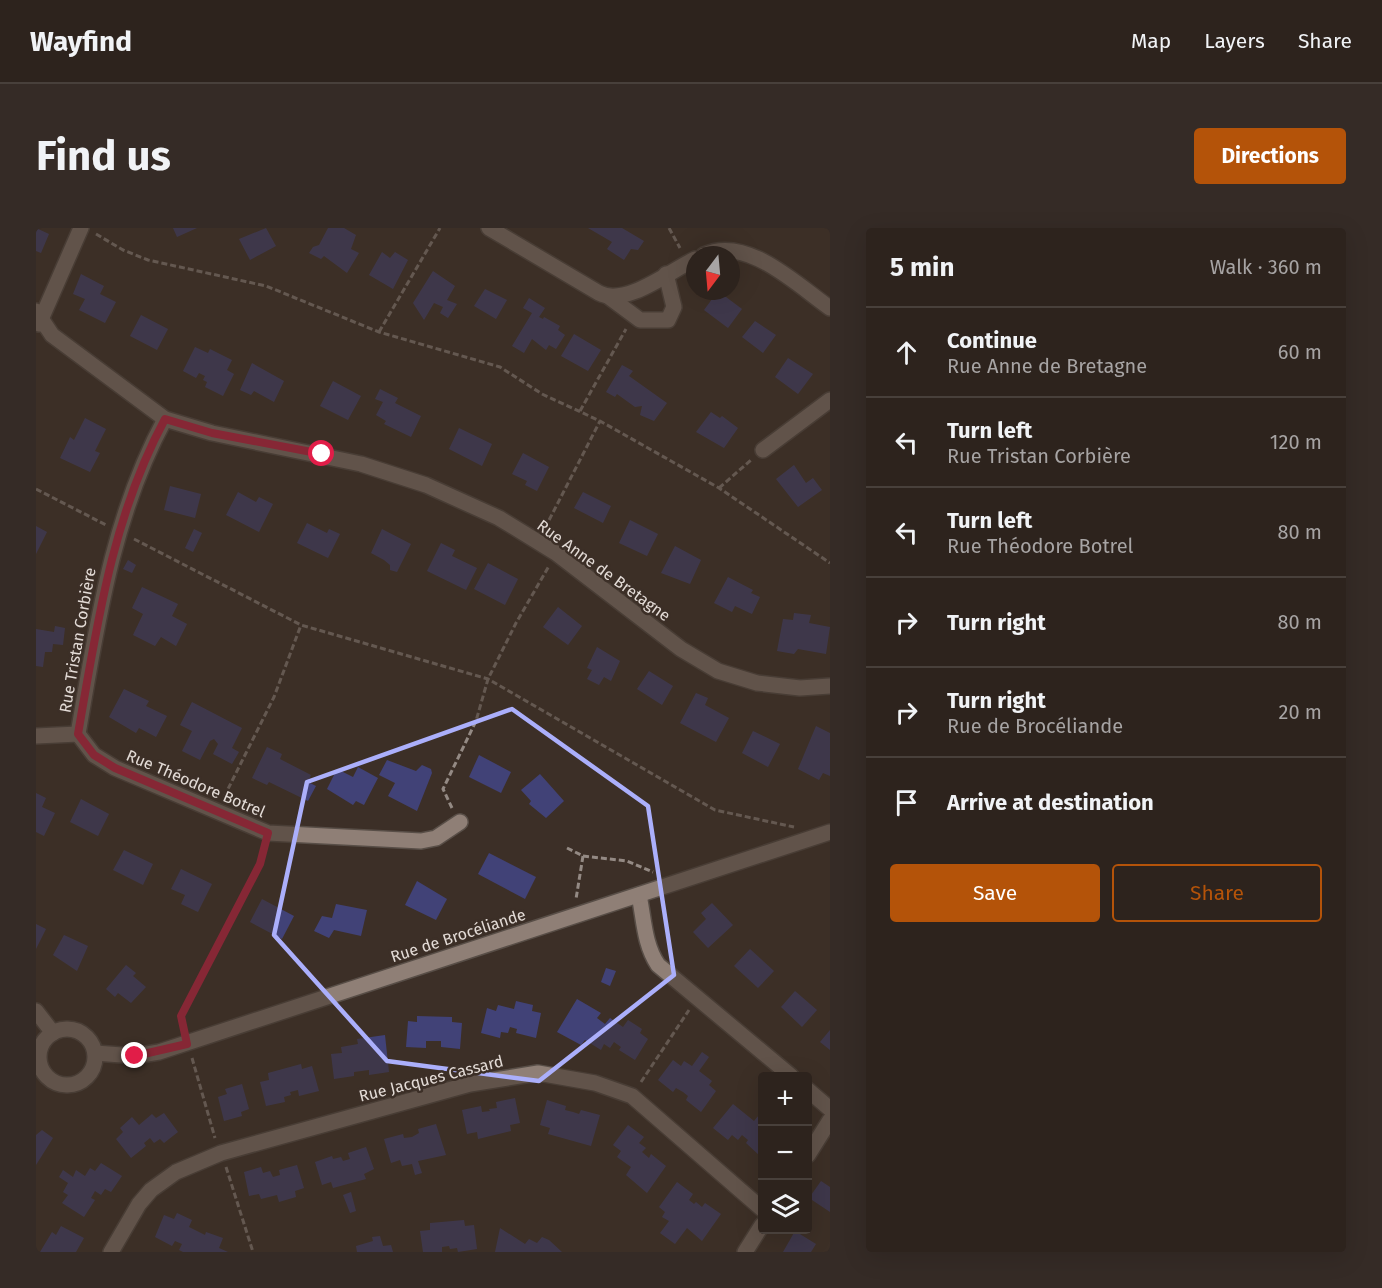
<!DOCTYPE html>
<meta charset="utf-8">
<style>
body{margin:0;font-family:"Fira Sans",sans-serif;background:#352b26;color:#f1f3f6}
.controls{position:absolute;right:18px;bottom:18px;display:grid;overflow:hidden;border-radius:6px;box-shadow:0 6px 24px #0002}
.controls button{width:54px;height:54px;display:grid;place-items:center;padding:0;border:0;border-bottom:2px solid #48403b;background:#2d231d;color:#f1f3f6;font:30px sans-serif}
.compass{position:absolute;left:650px;top:18px;width:54px;height:54px;border-radius:50%;background:#2d231d;box-shadow:0 6px 24px #0002;rotate:196deg}
.stop{position:absolute;width:18px;height:18px;margin:-14px;border:4px solid #e11d48;border-radius:50%;background:#fff}
.stop.end{background:#e11d48;border-color:#fff;box-shadow:0 2px 6px #0008}
.list{margin:0;padding:0;list-style:none}
h2{display:flex;justify-content:space-between;align-items:center;height:78px;margin:0;padding:0 24px;font-size:26px}
h2 small{font-size:20px;font-weight:400;color:#a7a4a4}
.list li{display:grid;grid-template-columns:39px 1fr auto;gap:18px;align-items:center;box-sizing:border-box;height:90px;padding:0 24px;border-top:2px solid #48403b}
.list b{display:block;font-size:22px;white-space:nowrap}
.list p{margin:0;font-size:20px;white-space:nowrap;color:#a7a4a4}
.list em{font-size:20px;font-style:normal;color:#a7a4a4}
.actions{display:flex;gap:12px;padding:18px 24px}
.actions a{flex:1;padding:14px 0;border:2px solid #b45309;border-radius:6px;text-align:center;font-size:21px;color:#b45309}
.actions .main{background:#b45309;color:#fff}
.icon{flex:none;width:33px;height:33px;fill:none;stroke:currentColor;stroke-width:2;stroke-linecap:round;stroke-linejoin:round}
.map{position:relative;flex:none;width:794px;height:1024px;overflow:hidden;border-radius:6px}
header{display:flex;align-items:center;gap:36px;box-sizing:border-box;height:84px;padding:0 30px;background:#2d231d;border-bottom:2px solid #48403b}
header strong{font-size:28px}
nav{display:flex;gap:33px;margin-inline-start:auto;font-size:21px}
.intro{display:flex;align-items:center;justify-content:space-between;box-sizing:border-box;height:144px;padding:0 36px}
h1{margin:0;font-size:42px}
.button{padding:15px 27px;border-radius:6px;background:#b45309;color:#fff;font-size:21px;font-weight:700}
main{display:flex;gap:36px;padding:0 36px}
aside{flex:1;background:#2d231d;border-radius:6px;box-shadow:0 6px 24px #0002}
.map>svg:first-child{display:block}
</style>
<header>
<strong>Wayfind</strong>
<nav><a>Map</a><a>Layers</a><a>Share</a></nav>
</header>
<div class="intro"><h1>Find us</h1><a class="button">Directions</a></div>
<main>
<div class="map">
<svg width="794" height="1024" viewBox="0 0 794 1024">
<rect width="100%" height="100%" fill="#3c2f27"/>
<g fill="#414277">
<polygon points="0,0 13,6 5,25 0,23"/>
<polygon points="137,0 161,0 141,9"/>
<polygon points="230,0 240,18 214,32 203,11"/>
<polygon points="292,0 308,0 320,7 315,21 323,25 311,45 288,28 285,31 273,25 277,19 283,17"/>
<polygon points="552,0 586,0 608,13 602,22 595,21 588,32 571,21 576,14"/>
<polygon points="346,24 354,30 359,24 372,32 357,61 333,47"/>
<polygon points="397,43 419,58 411,72 421,76 412,90 404,85 407,79 398,75 388,92 377,75"/>
<polygon points="45,46 68,58 64,66 80,74 69,95 43,82 49,71 37,66"/>
<polygon points="449,61 471,72 460,91 438,78"/>
<polygon points="682,63 706,81 692,100 668,82"/>
<polygon points="493,70 509,80 503,89 507,91 508,89 524,98 522,102 529,107 520,121 513,117 510,122 496,111 488,125 476,118 496,85 487,80"/>
<polygon points="105,87 132,101 121,122 94,108"/>
<polygon points="719,93 740,107 727,125 706,109"/>
<polygon points="538,106 565,122 552,143 525,128"/>
<polygon points="159,119 172,125 174,121 196,132 191,142 198,146 187,168 169,159 171,154 167,152 169,148 163,145 160,150 147,143"/>
<polygon points="752,130 777,146 762,166 739,149"/>
<polygon points="216,135 248,153 238,174 218,163 215,167 204,162"/>
<polygon points="586,137 597,143 593,148 631,175 618,193 604,187 606,178 599,179 581,166 579,169 570,164"/>
<polygon points="297,153 325,168 312,192 284,178"/>
<polygon points="344,161 362,170 359,175 385,188 375,209 348,196 350,193 340,187 347,174 339,171"/>
<polygon points="675,184 684,190 686,188 702,200 688,220 660,204"/>
<polygon points="49,190 70,201 59,223 64,225 54,244 24,230 34,209 38,212"/>
<polygon points="423,200 456,216 446,238 413,221"/>
<polygon points="487,225 513,239 501,263 489,257 491,253 476,246"/>
<polygon points="758,237 770,255 777,250 786,262 762,279 740,251"/>
<polygon points="134,258 165,266 159,290 128,282"/>
<polygon points="202,264 220,274 223,269 237,276 223,304 190,287"/>
<polygon points="547,264 575,278 567,295 538,280"/>
<polygon points="594,292 622,306 611,328 583,315"/>
<polygon points="271,295 291,305 293,301 304,306 292,330 261,315"/>
<polygon points="0,298 11,304 0,326"/>
<polygon points="158,301 166,305 157,324 149,320"/>
<polygon points="346,301 375,316 361,344 354,342 354,337 348,332 335,325"/>
<polygon points="405,315 419,322 416,328 441,340 430,362 391,343"/>
<polygon points="639,318 665,332 654,356 625,345"/>
<polygon points="92,332 100,337 96,345 87,341"/>
<polygon points="452,335 482,351 469,377 438,361"/>
<polygon points="692,349 717,362 715,365 724,369 716,386 699,378 696,384 678,375"/>
<polygon points="106,359 142,376 136,388 151,396 140,418 125,409 119,418 97,407 107,386 96,380"/>
<polygon points="522,379 546,398 532,417 507,399"/>
<polygon points="758,385 775,387 773,395 794,399 790,426 762,421 758,426 741,423 747,391 757,392"/>
<polygon points="19,398 29,400 27,417 17,416 16,424 9,424 7,439 0,438 0,401 18,404"/>
<polygon points="561,419 584,433 575,453 568,449 563,457 551,451 556,442 551,440"/>
<polygon points="613,443 637,458 626,477 601,461"/>
<polygon points="88,461 113,473 110,478 131,488 120,509 103,500 100,505 73,489"/>
<polygon points="660,465 672,470 669,477 693,490 680,514 644,495"/>
<polygon points="156,474 206,500 196,520 203,524 196,536 177,526 182,516 178,511 174,513 164,532 146,523 156,503 144,497"/>
<polygon points="780,498 794,505 794,548 787,545 783,552 762,541"/>
<polygon points="717,503 744,516 732,539 706,525"/>
<polygon points="231,519 246,526 244,531 275,547 272,554 280,558 272,573 233,554 231,557 216,550"/>
<polygon points="443,527 475,544 465,565 433,549"/>
<polygon points="351,532 380,543 386,537 395,541 396,545 381,583 352,568 359,555 343,547"/>
<polygon points="322,539 342,550 328,577 320,573 317,577 291,561 301,541 317,549"/>
<polygon points="504,546 528,573 510,590 493,576 495,573 485,562"/>
<polygon points="0,565 10,570 6,579 19,585 8,608 0,604"/>
<polygon points="45,571 73,586 62,608 34,594"/>
<polygon points="88,622 117,636 107,657 77,642"/>
<polygon points="453,625 500,649 489,671 442,646"/>
<polygon points="145,641 176,656 162,684 145,676 149,667 135,661"/>
<polygon points="381,653 411,671 400,692 369,677"/>
<polygon points="226,671 258,688 246,711 214,694"/>
<polygon points="676,675 697,697 672,720 657,704 670,691 665,685"/>
<polygon points="300,676 331,682 325,708 298,702 293,710 278,703 286,688 296,690"/>
<polygon points="0,696 10,701 0,721"/>
<polygon points="28,707 52,718 41,743 17,727"/>
<polygon points="714,721 738,743 722,760 698,738"/>
<polygon points="90,737 100,745 97,748 110,759 95,775 82,765 79,769 70,761"/>
<polygon points="570,740 580,743 574,758 565,754"/>
<polygon points="759,763 781,782 766,799 745,779"/>
<polygon points="541,771 565,785 561,790 569,796 574,790 587,799 592,792 606,801 604,805 612,811 599,832 583,822 585,819 578,814 574,820 568,816 565,822 549,812 545,817 521,804"/>
<polygon points="480,773 497,777 496,783 505,785 500,810 480,805 481,801 474,799 472,805 465,804 464,810 445,805 451,780 460,783 462,777 478,781"/>
<polygon points="381,788 416,789 416,794 426,795 424,821 405,819 405,813 390,813 390,820 370,819 372,793 381,794"/>
<polygon points="794,802 794,822 784,814"/>
<polygon points="349,807 353,844 333,847 333,842 318,844 318,848 298,851 295,826 306,825 305,819 322,816 321,811"/>
<polygon points="666,824 673,829 663,843 676,853 673,857 680,863 665,884 650,872 652,868 647,864 640,860 637,864 622,852 637,832 645,838 648,833 656,838"/>
<polygon points="265,836 266,841 276,838 283,863 263,868 262,862 254,864 255,867 248,869 249,874 230,878 224,854 233,852 232,845"/>
<polygon points="206,856 213,881 205,884 206,888 188,893 182,869 191,866 189,861"/>
<polygon points="479,870 484,895 474,897 475,903 442,911 441,904 431,906 426,882 445,878 446,884 454,883 453,881 461,880 460,874"/>
<polygon points="511,872 530,878 529,882 537,884 543,886 545,882 564,887 555,918 512,906 514,900 504,897"/>
<polygon points="697,876 718,893 723,887 726,889 726,925 724,928 710,915 712,912 706,907 702,912 696,907 692,912 677,900"/>
<polygon points="128,885 142,904 128,915 124,911 118,915 114,910 108,915 110,918 95,930 80,911 87,904 84,900 96,889 103,897 116,886 120,890"/>
<polygon points="400,896 410,927 382,933 386,945 379,947 376,936 366,938 364,932 355,935 348,911 367,906 368,910 376,909 383,905 382,901"/>
<polygon points="592,897 608,909 603,915 610,920 606,924 613,930 615,926 630,938 611,965 590,947 595,939 581,929 585,923 577,917"/>
<polygon points="6,902 17,910 0,937 0,907"/>
<polygon points="330,919 338,941 328,946 330,951 297,960 295,954 286,957 279,934 296,928 297,931 305,929 307,933 314,931 312,925"/>
<polygon points="65,935 86,948 75,964 69,961 65,967 59,963 55,970 59,972 48,989 26,975 32,967 27,964 32,955 23,949 27,942 37,949 40,942 49,948 54,940 59,943"/>
<polygon points="261,937 268,960 259,963 260,969 243,974 241,967 225,971 223,966 213,968 208,944 225,939 227,945 234,943 237,949 244,947 243,942"/>
<polygon points="785,953 794,959 794,984 773,970"/>
<polygon points="641,954 657,966 653,972 658,976 660,974 666,979 669,975 685,986 666,1013 651,1000 639,1016 624,1005 633,993 626,989 629,984 623,979"/>
<polygon points="315,964 320,983 314,985 307,967"/>
<polygon points="141,985 156,992 153,999 169,1007 170,1004 187,1010 183,1020 192,1024 147,1024 143,1022 146,1016 139,1013 136,1018 119,1009 128,987 138,991"/>
<polygon points="428,992 429,998 438,997 441,1021 422,1024 421,1020 414,1021 413,1018 406,1019 406,1024 387,1024 384,1003 394,1002 394,995"/>
<polygon points="25,998 48,1010 40,1024 4,1024 16,1004 20,1007"/>
<polygon points="464,1000 489,1016 493,1011 501,1015 506,1009 513,1012 526,1024 459,1024"/>
<polygon points="759,1003 780,1016 775,1024 747,1024"/>
<polygon points="344,1008 347,1018 355,1017 357,1024 321,1024 320,1018 337,1013 336,1009"/>
</g>
<g fill="none" stroke-linecap="round" stroke-linejoin="round">
<defs>
<g id="minor">
<path d="M453 0 563 65C590 79 634 43 659 31"/>
<path d="M668 27C711 7 761 57 794 80"/>
<polyline points="573,69 604,92 632,92 638,79 630,46"/>
<polyline points="0,83 16,107 129,191 176,205 325,236 390,257 463,290 520,325 645,421 682,443 721,455 764,460 794,458"/>
<polyline points="3,96 45,0"/>
<polyline points="727,222 794,172"/>
<polyline points="42,506 58,527 79,540 232,605 385,613 400,610 424,594"/>
<path d="M42 506C61 397 76 289 129 191"/>
<polyline points="0,508 42,506"/>
<path d="M603 667C608 691 608 716 622 737L755 848"/>
<polyline points="0,783 17,805"/>
<circle cx="31" cy="829" r="28"/>
<polyline points="59,825 99,828 123,824 794,604"/>
<polyline points="772,862 794,881"/>
<polyline points="772,927 794,892"/>
<polyline points="75,1024 103,976 115,962 140,944 185,925 434,856 502,845 559,855 596,868 726,981"/>
<polyline points="709,1024 726,997"/>
</g>
</defs>
<use href="#minor" stroke="#584e47" stroke-width="18"/>
<g stroke="#948a84" stroke-width="3" stroke-dasharray="6 3" stroke-linecap="butt">
<polyline points="633,0 644,20"/>
<polyline points="60,6 87,22 112,32 230,58 343,104 464,139 506,166 564,193 683,260 794,335"/>
<polyline points="343,104 404,0"/>
<polyline points="544,183 590,101"/>
<polyline points="683,260 715,232"/>
<polyline points="0,261 70,297"/>
<polyline points="509,300 564,193"/>
<polyline points="98,311 265,397 452,451 679,582 758,599"/>
<polyline points="188,569 238,469 265,397"/>
<polyline points="416,580 407,561 440,493 452,451 480,395 513,338"/>
<polyline points="531,620 547,628 540,671"/>
<polyline points="547,628 591,633 617,644"/>
<polyline points="146,798 145,788 148,780 182,719 229,621"/>
<polyline points="156,830 179,910"/>
<polyline points="605,854 653,782"/>
<polyline points="190,939 217,1024"/>
</g>
<use href="#minor" stroke="#8f7f76" stroke-width="15"/>
</g>
<g fill="none" stroke-linecap="round" stroke-linejoin="round">
<path stroke="#e11d48" stroke-width="8" d="M99 828 151 816 145 788 224 636 232 605 79 540 58 527 42 506C61 397 76 289 129 191L176 205 286 226"/>
</g>
<path d="M0 0H794V1024H0ZM476 481 612 578 638 747 503 853 351 833 238 707 271 554Z" fill="#3c2f27" fill-opacity=".55" fill-rule="evenodd"/>
<path fill="none" stroke="#abaffb" stroke-width="4.5" stroke-linejoin="round" d="M476 481 612 578 638 747 503 853 351 833 238 707 271 554Z"/>
<g text-anchor="middle" stroke-width="5" stroke-linejoin="round" paint-order="stroke">
<g font-size="16" fill="#e3dbd6" stroke="#3c2f27">
<text transform="translate(568 342) rotate(36)" y="6">Rue Anne de Bretagne</text>
<text transform="translate(41 412) rotate(-80)" y="6">Rue Tristan Corbière</text>
<text transform="translate(160 555) rotate(23)" y="6">Rue Théodore Botrel</text>
<text transform="translate(422 707) rotate(-18)" y="6">Rue de Brocéliande</text>
<text transform="translate(395 850) rotate(-14)" y="6">Rue Jacques Cassard</text>
</g>
</g>
</svg>
<div class="controls">
<button>+</button>
<button>−</button>
<button><svg class="icon" aria-label="layers" viewBox="0 0 24 24"><path d="M12 4l9 5-9 5-9-5zM3 14l9 5 9-5"/></svg></button>
</div>
<svg class="compass" viewBox="-18 -18 36 36"><path d="M0-13l5 13h-10z" fill="#e53935"/><path d="M0 13l5-13h-10z" fill="#a7a4a4"/></svg>
<div class="stop" style="left:286px;top:226px"></div>
<div class="stop end" style="left:99px;top:828px"></div>
</div>
<aside>
<h2>5 min<small>Walk · 360 m</small></h2>
<ul class="list">
<li><svg class="icon" aria-label="ahead" viewBox="0 0 24 24"><path d="M12 20V5M6 11l6-6 6 6"/></svg><div><b>Continue</b><p>Rue Anne de Bretagne</p></div><em>60 m</em></li>
<li><svg class="icon" aria-label="left" viewBox="0 0 24 24"><path d="M17 20v-9H6M10 6l-5 5 5 5"/></svg><div><b>Turn left</b><p>Rue Tristan Corbière</p></div><em>120 m</em></li>
<li><svg class="icon" aria-label="left" viewBox="0 0 24 24"><path d="M17 20v-9H6M10 6l-5 5 5 5"/></svg><div><b>Turn left</b><p>Rue Théodore Botrel</p></div><em>80 m</em></li>
<li><svg class="icon" aria-label="right" viewBox="0 0 24 24"><path d="M7 20v-9h11M14 6l5 5-5 5"/></svg><div><b>Turn right</b></div><em>80 m</em></li>
<li><svg class="icon" aria-label="right" viewBox="0 0 24 24"><path d="M7 20v-9h11M14 6l5 5-5 5"/></svg><div><b>Turn right</b><p>Rue de Brocéliande</p></div><em>20 m</em></li>
<li><svg class="icon" aria-label="arrive" viewBox="0 0 24 24"><path d="M6 21V4h12l-3 4 3 4H6"/></svg><div><b>Arrive at destination</b></div></li>
</ul>
<div class="actions"><a class="main">Save</a><a>Share</a></div>
</aside>
</main>
